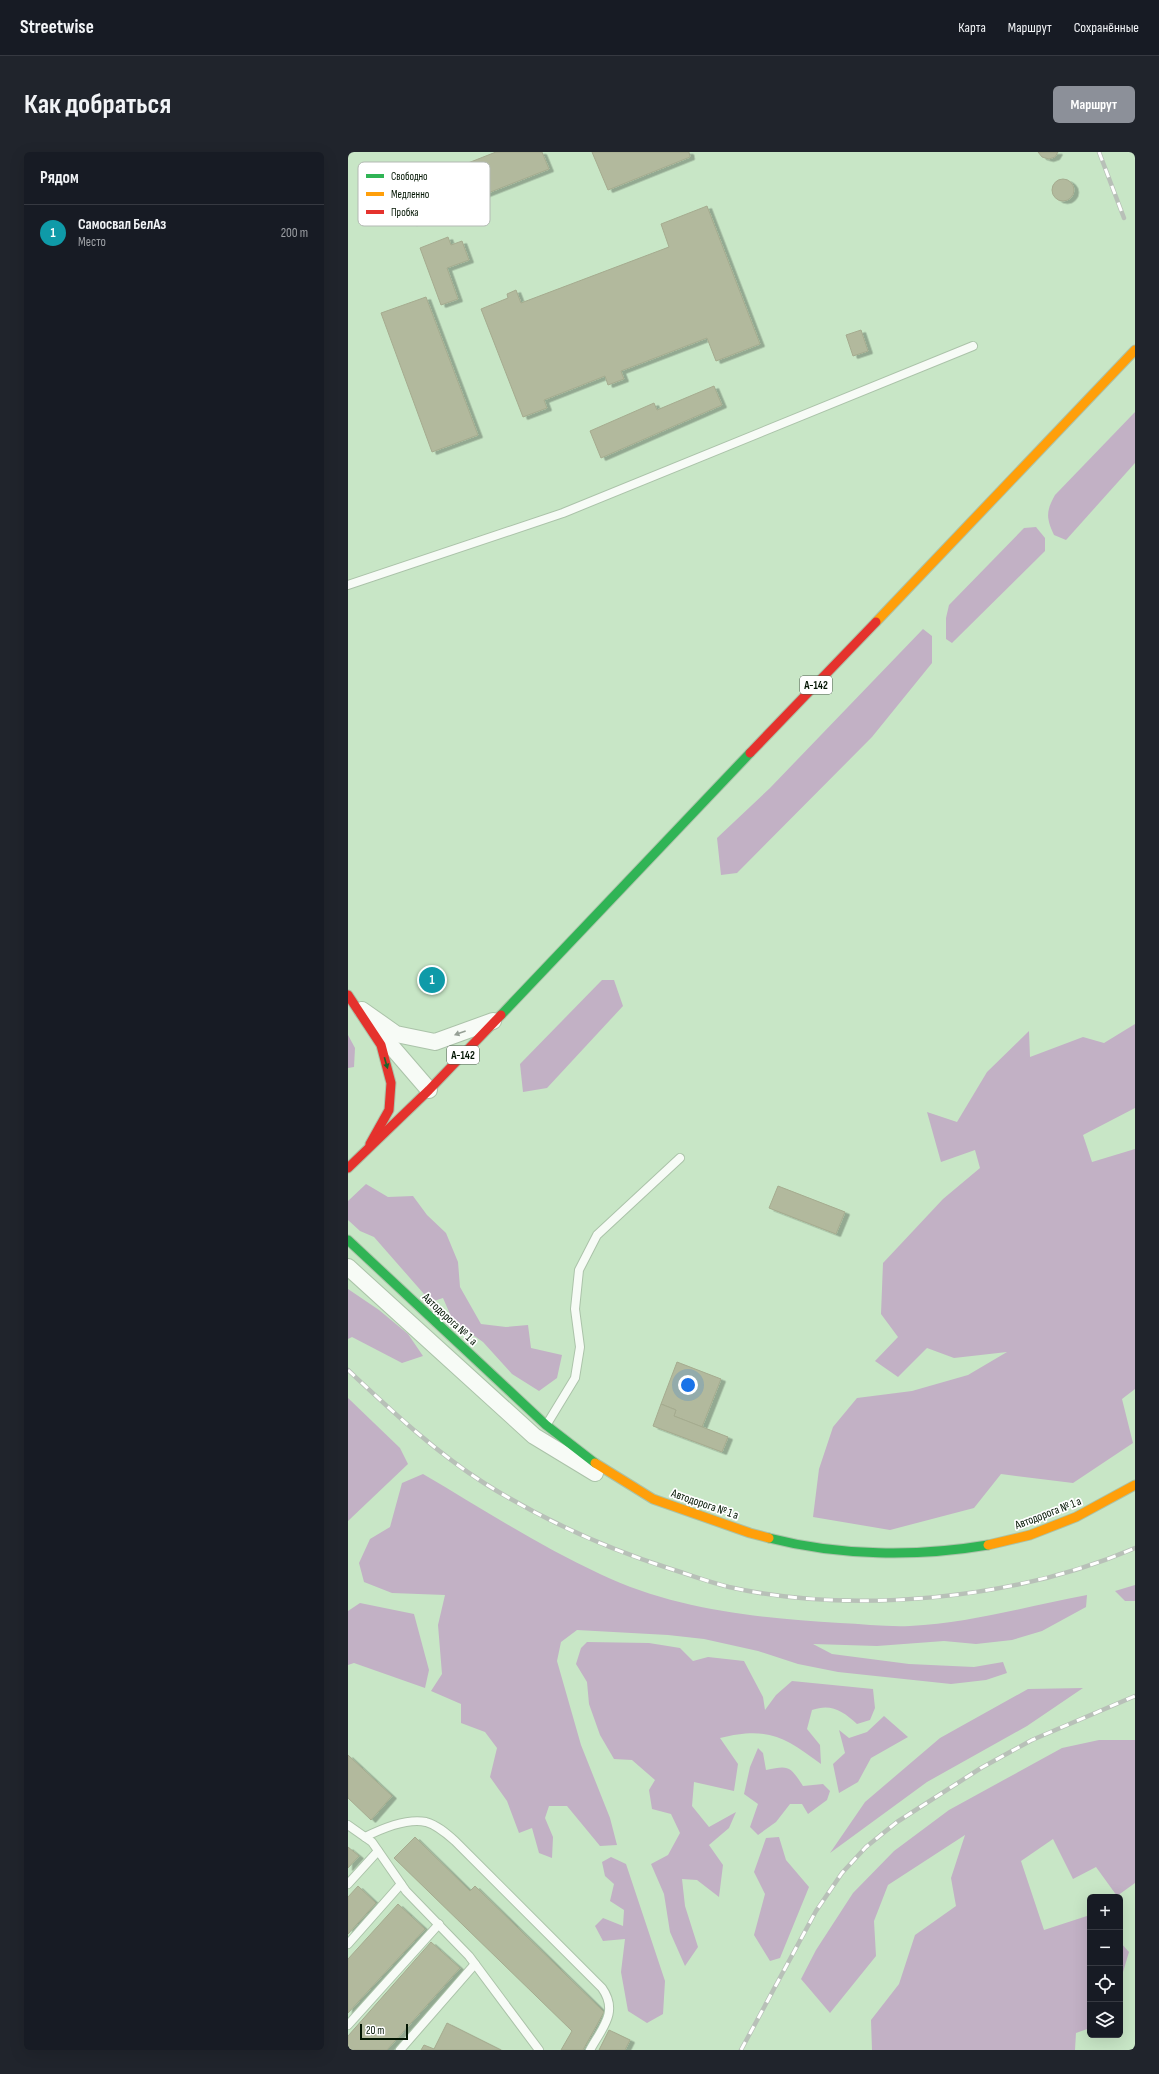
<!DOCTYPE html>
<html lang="ru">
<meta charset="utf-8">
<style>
body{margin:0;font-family:"Sofia Sans Condensed",sans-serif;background:#20242c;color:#f1f3f6}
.controls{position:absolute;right:12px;bottom:12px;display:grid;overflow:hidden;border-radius:6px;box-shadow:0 4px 16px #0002}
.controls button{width:36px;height:36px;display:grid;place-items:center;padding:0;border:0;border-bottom:1px solid #363941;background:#171b24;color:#f1f3f6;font:20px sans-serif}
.scale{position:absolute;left:12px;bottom:10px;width:48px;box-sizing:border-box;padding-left:4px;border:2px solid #031603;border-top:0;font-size:11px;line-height:14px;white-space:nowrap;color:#031603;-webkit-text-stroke:3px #fff;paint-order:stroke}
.you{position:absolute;left:340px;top:1233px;width:14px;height:14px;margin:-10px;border:3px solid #fff;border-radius:50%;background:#1a73e8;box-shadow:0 0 0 6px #1a73e833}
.badge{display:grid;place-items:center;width:26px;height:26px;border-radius:50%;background:#8c9099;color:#fff;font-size:13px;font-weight:700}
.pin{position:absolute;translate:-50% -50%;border:2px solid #fff;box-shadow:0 1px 4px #0006}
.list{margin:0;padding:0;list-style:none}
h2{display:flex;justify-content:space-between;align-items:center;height:52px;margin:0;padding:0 16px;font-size:17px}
h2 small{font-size:13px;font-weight:400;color:#9ea1a6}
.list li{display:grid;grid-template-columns:26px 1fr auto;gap:12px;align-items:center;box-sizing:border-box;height:56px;padding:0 16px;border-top:1px solid #363941}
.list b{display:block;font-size:15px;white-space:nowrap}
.list p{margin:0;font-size:13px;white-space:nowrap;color:#9ea1a6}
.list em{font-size:13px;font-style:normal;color:#9ea1a6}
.icon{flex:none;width:22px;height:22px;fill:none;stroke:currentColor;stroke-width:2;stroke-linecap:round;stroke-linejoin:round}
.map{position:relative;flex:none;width:787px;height:1898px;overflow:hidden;border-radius:6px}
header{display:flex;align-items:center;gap:24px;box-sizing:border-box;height:56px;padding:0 20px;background:#171b24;border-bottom:1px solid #363941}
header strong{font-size:19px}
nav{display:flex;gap:22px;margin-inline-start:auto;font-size:14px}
.intro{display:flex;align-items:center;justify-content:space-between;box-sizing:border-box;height:96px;padding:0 24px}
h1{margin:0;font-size:28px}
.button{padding:10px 18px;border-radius:6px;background:#8c9099;color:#fff;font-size:14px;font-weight:700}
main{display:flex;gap:24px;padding:0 24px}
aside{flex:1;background:#171b24;border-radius:6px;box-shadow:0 4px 16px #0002}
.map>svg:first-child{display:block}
</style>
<header>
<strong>Streetwise</strong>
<nav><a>Карта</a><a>Маршрут</a><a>Сохранённые</a></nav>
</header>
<div class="intro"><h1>Как добраться</h1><a class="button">Маршрут</a></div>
<main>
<aside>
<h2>Рядом<small></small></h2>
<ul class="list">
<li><span class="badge" style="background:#0f9aa8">1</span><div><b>Самосвал БелАз</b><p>Место</p></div><em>200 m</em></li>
</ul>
</aside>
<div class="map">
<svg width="787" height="1898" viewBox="0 0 787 1898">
<defs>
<filter id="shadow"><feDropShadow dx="4.5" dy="2.5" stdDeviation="0" flood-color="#0004"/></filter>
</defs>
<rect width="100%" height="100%" fill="#c8e6c6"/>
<g fill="#c2b1c5">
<path d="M787 260V311L718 388 706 383C698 366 698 359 707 343Z"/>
<polygon points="688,375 697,386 697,399 604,491 598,487 598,466 601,453 676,376"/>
<polygon points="575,477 584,484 584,511 524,585 389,721 373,723 369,686 422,636"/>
<polygon points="254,828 266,828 275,854 199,936 175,940 172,912"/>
<polygon points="787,872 787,956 735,983 744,1010 787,997 787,1237 774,1247 785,1291 725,1331 653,1322 626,1356 542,1378 465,1365 471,1317 485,1275 509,1246 564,1239 620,1223 659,1200 606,1206 579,1196 550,1225 527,1209 550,1185 533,1162 535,1111 595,1047 632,1016 627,998 593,1010 579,960 609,970 639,920 681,879 682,905 735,885 756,891"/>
<polygon points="0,883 7,896 6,915 0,916"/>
<polygon points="18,1032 40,1045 65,1044 79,1063 98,1081 110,1110 112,1135 133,1172 158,1175 180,1173 183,1196 214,1203 209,1226 191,1239 164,1222 135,1190 105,1169 95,1146 83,1150 26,1085 12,1079 0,1068 0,1049"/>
<polygon points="0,1137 31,1158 60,1182 75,1204 54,1211 4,1185 0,1187"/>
<polygon points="0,1246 52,1296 60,1312 0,1369"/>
<path d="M75 1322C133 1356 190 1393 252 1422 328 1458 410 1466 492 1471 515 1472 539 1475 562 1474 623 1471 680 1454 739 1443L738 1455 694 1479 664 1488 628 1492 596 1489 529 1494 465 1492 484 1502 561 1512 626 1515 655 1510 659 1521 638 1528 603 1532 490 1520 450 1512 410 1499 356 1487 320 1483 229 1478 213 1490 209 1509 233 1593 262 1666 269 1693 252 1694 219 1654H201L197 1666 205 1685 204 1706 191 1701 184 1676 171 1681 159 1649 142 1625 149 1596 137 1580 113 1571V1552L83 1539 94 1522 90 1473 97 1443 44 1441 16 1430 11 1411 22 1387 42 1375 54 1331Z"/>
<polygon points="787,1433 787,1449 777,1449 767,1439"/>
<polygon points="12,1451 66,1462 81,1518 77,1536 6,1511 0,1513 0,1459"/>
<path d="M239 1490 301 1491 332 1496 345 1509 360 1505 396 1509 415 1545 417 1558 428 1543 444 1529 525 1537 527 1556 522 1568 509 1572C495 1559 483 1551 464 1558L459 1577 472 1593 473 1612C437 1585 419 1574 372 1586L390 1612 386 1639 346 1630 344 1654 361 1675 388 1660 381 1676 361 1693 375 1713 371 1745 349 1728 334 1727 337 1754 350 1795 337 1814 322 1780 316 1742 303 1712 320 1703 332 1681 323 1662 304 1657 301 1638 307 1628 284 1608 266 1607 252 1583 241 1552 239 1530 228 1512 233 1496Z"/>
<polygon points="735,1536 679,1574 579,1630 482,1701 517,1650 592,1586 680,1537"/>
<polygon points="536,1564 560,1585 523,1606 510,1630 491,1641 485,1612 497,1601 491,1578 501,1586 519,1580"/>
<polygon points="751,1588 787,1588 787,1731 769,1744 748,1715 725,1727 705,1687 673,1709 696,1778 742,1763 742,1876 728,1881 727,1898 524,1898 523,1868 551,1832 567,1783 608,1754 603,1726 617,1683 540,1733 526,1769 528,1804 482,1861 453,1827 468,1798 505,1741 546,1699 601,1658 714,1596"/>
<path d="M410 1596 415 1601 418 1618C441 1613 442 1614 455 1634L475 1632 482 1639 479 1648 460 1662 454 1652H442L428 1670 410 1683 402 1675 410 1652 396 1642 402 1615Z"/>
<polygon points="431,1685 438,1708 461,1735 432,1806 422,1809 406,1783 417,1742 406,1720 418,1686"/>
<polygon points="263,1705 278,1712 317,1829 315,1862 299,1871 280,1859 273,1820 277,1787 255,1789 247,1774 255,1766 275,1774 276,1758 262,1749 266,1732 257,1724 254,1710"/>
<polygon points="772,1790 781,1800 772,1830"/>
</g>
<g fill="#b2b99d" stroke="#a5ab8f" filter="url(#shadow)">
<polygon points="148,0 194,0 201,17 64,71 51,38"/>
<polygon points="244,0 341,0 342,5 260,38"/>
<polygon points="690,0 710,0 707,5 701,7 694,5"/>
<circle cx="715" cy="38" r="11"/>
<polygon points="359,54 412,192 368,209 359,186 273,219 276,227 260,233 257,224 196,248 199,256 175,265 133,157 160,146 159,142 168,138 173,151 321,95 313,72"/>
<polygon points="100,85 103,93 114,89 121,108 99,116 110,147 93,153 72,96"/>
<polygon points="78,145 130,283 84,300 33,161"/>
<polygon points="513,178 520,199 505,204 498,183"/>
<polygon points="366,234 374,253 253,306 242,279 306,251 309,258"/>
<polygon points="430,1034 497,1060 488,1082 421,1056"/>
<polygon points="329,1210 373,1227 354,1275 326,1264 328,1258 313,1252"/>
<polygon points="313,1252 328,1258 326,1264 380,1285 374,1300 305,1274"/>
<polygon points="0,1603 44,1644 23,1668 0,1646"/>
<polygon points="67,1685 122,1739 127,1734 256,1860 235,1898 213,1898 224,1879 46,1706"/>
<polygon points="0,1695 11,1704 0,1716"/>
<polygon points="10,1734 28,1751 0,1782 0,1745"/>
<polygon points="50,1752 77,1777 0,1861 0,1807"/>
<polygon points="83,1790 112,1816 39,1898 0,1898 0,1884"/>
<polygon points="99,1871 153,1898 73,1898 76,1893 86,1897"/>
<polygon points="261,1878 282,1888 277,1898 251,1898"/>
</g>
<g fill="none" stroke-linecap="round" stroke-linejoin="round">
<defs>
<g id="lane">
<polyline points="0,433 215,361 625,194"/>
<polyline points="199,1272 227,1226 232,1195 227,1157 231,1118 249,1083 332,1006"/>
<polyline points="0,1673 24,1690 58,1739 121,1804 191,1898"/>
<path d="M17 1685C33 1677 59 1666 78 1670 89 1673 99 1682 107 1689L254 1836C271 1860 254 1876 242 1898"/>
<polyline points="0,1732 30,1699"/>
<polyline points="0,1792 53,1732"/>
<polyline points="0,1873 91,1772"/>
<polyline points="52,1898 127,1812"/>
</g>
<g id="street">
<polyline points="14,858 48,882 87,890 145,869"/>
<polyline points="31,880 81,938"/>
<polyline points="0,1115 186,1284 247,1321"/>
</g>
<g id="fast">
<polyline points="153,863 402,601"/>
<polyline points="0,1088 198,1273 247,1311"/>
<path d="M421 1386C491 1404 569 1405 640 1393"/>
</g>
<g id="slow">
<polyline points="528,470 787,198"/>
<polyline points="247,1311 305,1347 402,1381 421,1386"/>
<polyline points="640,1393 682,1383 728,1365 787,1333"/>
</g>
<g id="jam">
<polyline points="402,601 528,470"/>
<polyline points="0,843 33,893 43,931 41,958 22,992"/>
<polyline points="0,1016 81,938 153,863"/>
</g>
</defs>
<use href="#lane" stroke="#abc3a9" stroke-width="10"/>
<use href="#street" stroke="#abc3a9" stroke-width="18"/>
<use href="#fast" stroke="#abc3a9" stroke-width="11"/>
<use href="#slow" stroke="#abc3a9" stroke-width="11"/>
<use href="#jam" stroke="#abc3a9" stroke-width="11"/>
<use href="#lane" stroke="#f7fbf6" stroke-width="8"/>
<use href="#street" stroke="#f7fbf6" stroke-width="16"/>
<use href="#fast" stroke="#30b455" stroke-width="9"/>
<use href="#slow" stroke="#ff9f0a" stroke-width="9"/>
<use href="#jam" stroke="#e5322d" stroke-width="9"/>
<defs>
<g id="rail">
<polyline points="751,0 776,66"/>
<path d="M0 1218C43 1258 86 1299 136 1331 195 1368 257 1396 323 1417 342 1423 361 1430 381 1435 506 1463 669 1447 787 1396"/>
<polyline points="393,1898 468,1759 494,1721 518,1695 549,1670 633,1616 684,1588 787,1544"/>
</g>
</defs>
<use href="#rail" stroke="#b8c0b8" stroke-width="4.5"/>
<use href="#rail" stroke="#fff" stroke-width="3" stroke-dasharray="9" stroke-linecap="butt"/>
</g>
<defs><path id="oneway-solid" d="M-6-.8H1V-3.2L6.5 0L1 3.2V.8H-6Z"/></defs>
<use fill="#959f95" href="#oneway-solid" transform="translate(112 881) rotate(160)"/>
<use fill="#1a652c" href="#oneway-solid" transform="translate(38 911) rotate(74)"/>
<g text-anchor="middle" stroke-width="3.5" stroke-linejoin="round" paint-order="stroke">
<g fill="#fff" stroke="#4f5c4f" stroke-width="1">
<rect x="452" y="524" width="32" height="18" rx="3"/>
<rect x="99" y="894" width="32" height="18" rx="3"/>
</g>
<g font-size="11" font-weight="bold" fill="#031603">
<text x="468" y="537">А-142</text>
<text x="115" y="907">А-142</text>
</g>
<g font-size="12" fill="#031603" stroke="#fff">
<text transform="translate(102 1167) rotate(43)" y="4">Автодорога № 1 а</text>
<text transform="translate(357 1352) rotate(19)" y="4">Автодорога № 1 а</text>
<text transform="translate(700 1361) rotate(-21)" y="4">Автодорога № 1 а</text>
</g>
</g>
<rect x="10" y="10" width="132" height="64" rx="6" fill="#fff" stroke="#b3b9b3" stroke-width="1"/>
<rect x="18" y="22" width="18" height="4" fill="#30b455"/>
<rect x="18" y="40" width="18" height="4" fill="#ff9f0a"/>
<rect x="18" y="58" width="18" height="4" fill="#e5322d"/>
<g font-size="11" fill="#031603">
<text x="43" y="28">Свободно</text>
<text x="43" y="46">Медленно</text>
<text x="43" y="64">Пробка</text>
</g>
</svg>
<div class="controls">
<button>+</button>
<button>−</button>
<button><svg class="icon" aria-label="locate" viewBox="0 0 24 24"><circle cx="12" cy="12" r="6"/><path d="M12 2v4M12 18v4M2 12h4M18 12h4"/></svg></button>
<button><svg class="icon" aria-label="layers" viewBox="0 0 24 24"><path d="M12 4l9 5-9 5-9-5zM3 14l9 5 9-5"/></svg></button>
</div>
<div class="scale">20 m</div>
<div class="you"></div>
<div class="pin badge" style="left:84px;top:828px;background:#0f9aa8">1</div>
</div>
</main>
